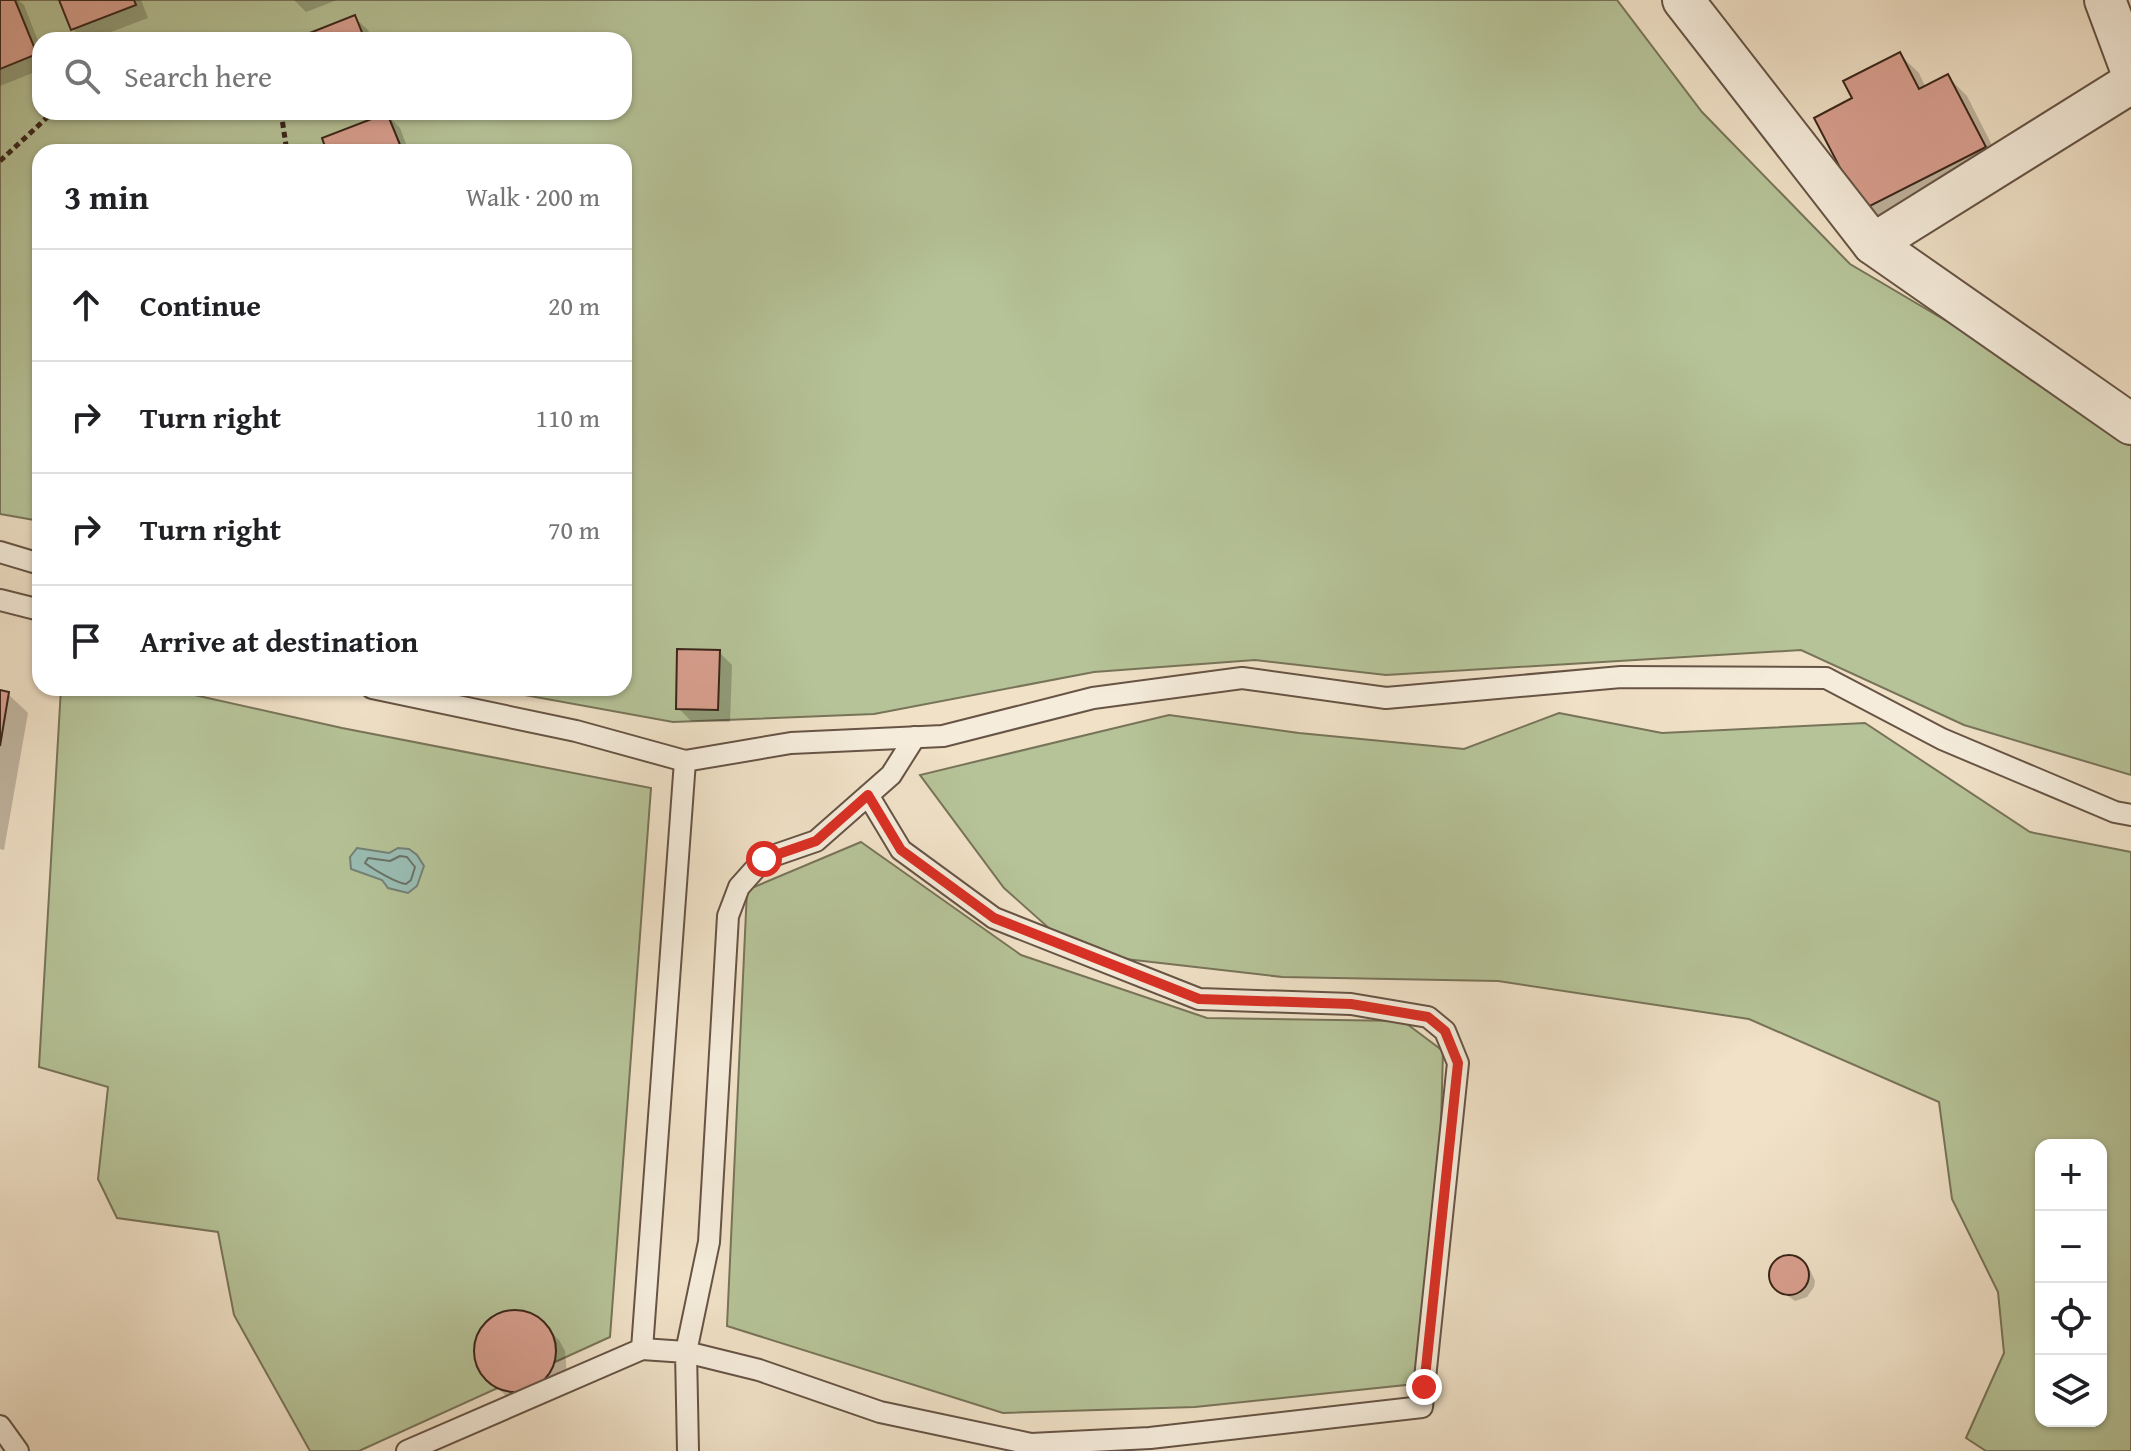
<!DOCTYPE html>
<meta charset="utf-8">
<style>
body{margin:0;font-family:"Gentium Book Plus",serif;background:#f6f6f6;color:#202124}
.controls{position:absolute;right:24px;bottom:24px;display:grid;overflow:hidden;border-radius:16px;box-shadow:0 2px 6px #0004}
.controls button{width:72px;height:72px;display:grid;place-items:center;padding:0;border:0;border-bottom:2px solid #e0e0e0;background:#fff;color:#202124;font:40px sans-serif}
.stop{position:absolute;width:24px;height:24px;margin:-18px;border:6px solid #d93025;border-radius:50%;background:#fff}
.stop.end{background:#d93025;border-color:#fff;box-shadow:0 2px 8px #0008}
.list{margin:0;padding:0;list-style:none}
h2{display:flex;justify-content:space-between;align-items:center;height:104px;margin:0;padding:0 32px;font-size:34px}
h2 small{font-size:26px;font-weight:400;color:#757577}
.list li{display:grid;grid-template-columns:52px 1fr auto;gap:24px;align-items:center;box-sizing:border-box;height:112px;padding:0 32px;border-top:2px solid #e0e0e0}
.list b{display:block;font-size:30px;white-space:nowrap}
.list em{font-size:26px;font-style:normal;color:#757577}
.icon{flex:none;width:44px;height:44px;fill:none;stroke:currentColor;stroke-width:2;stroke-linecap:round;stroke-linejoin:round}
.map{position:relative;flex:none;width:2131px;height:1451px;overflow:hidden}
.search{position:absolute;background:#fff;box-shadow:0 2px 6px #0004;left:32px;top:32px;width:600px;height:88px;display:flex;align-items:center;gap:20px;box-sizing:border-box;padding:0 28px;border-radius:24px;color:#757577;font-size:30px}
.panel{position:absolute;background:#fff;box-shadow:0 2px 6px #0004;left:32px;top:144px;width:600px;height:552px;border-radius:24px}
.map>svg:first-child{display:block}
</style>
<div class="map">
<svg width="2131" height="1451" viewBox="0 0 2131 1451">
<rect width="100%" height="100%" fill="#f0e1c7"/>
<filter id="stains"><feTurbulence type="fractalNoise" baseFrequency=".0025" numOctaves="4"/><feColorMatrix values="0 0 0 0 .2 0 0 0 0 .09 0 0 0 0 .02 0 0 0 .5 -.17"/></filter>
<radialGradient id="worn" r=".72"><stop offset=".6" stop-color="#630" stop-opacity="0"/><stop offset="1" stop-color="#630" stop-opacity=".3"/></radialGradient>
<g fill="#b6c398" stroke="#787459" stroke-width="2" fill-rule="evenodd">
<path d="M0 0H1617L1702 112 1850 264 2131 430V775L1964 725 1801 650 1386 675 1255 660 1094 672 874 714 673 722 486 688H624V152H40V521L0 514ZM40 40H624V112H40Z"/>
<polygon points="61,688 163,688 342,728 651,788 610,1337 359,1451 310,1451 234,1315 218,1232 117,1218 98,1179 108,1087 39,1067"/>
<path d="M1559 713 1662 733 1865 723 2030 832 2131 852V1451H1986L1966 1438 2004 1353 1998 1292 1952 1199 1939 1102 1749 1019 1498 981 1282 977 1108 957 1051 930 1004 888 920 775 1169 715 1299 733 1464 749ZM2041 1145H2101V1421H2041Z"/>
<polygon points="861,842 1021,955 1207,1018 1403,1021 1443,1051 1434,1382 1195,1407 1003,1413 727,1326 747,890"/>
</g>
<polygon fill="#9abeb5" stroke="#738177" stroke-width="2" points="357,848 389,853 398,848 409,849 417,855 424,866 417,886 408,893 388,888 382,880 351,869 350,857"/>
<g fill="#0003">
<polygon points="0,0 18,0 24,5 40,46 40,70 0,86"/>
<polygon points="61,0 141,0 148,18 90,40 84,40 73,29"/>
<polygon points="294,0 337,0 306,12"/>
<polygon points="355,18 368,30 372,40 298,40"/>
<polygon points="1899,54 1919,73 1926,88 1948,77 1967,96 2003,167 1883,228 1863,209 1855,99"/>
<polygon points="325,112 342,112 330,117"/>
<polygon points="387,115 400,128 409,152 329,152"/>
<polygon points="719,652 732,665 730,722 691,721 678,708"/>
<polygon points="0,692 8,694 28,713 4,850 0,849"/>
<polygon points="1792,1257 1810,1270 1815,1281 1814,1287 1807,1297 1795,1301 1773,1285 1771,1273 1781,1259"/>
<polygon points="512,1312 536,1318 559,1340 565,1351 567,1376 529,1404 505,1395 482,1372 477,1359 476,1346 480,1334 488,1323 499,1316"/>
</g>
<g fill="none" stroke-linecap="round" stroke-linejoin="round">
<path stroke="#6a7268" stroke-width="2" d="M400 856 407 857 415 867 411 880 406 884C396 883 373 869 365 863L368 858 390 861Z"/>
</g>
<g fill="#d9a090" stroke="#39251a" stroke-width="2">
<polygon points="0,0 15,0 37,54 0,69"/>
<polygon points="59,0 134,0 136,5 71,30"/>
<polygon points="355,15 365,40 292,40"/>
<polygon points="1900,52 1919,89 1948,74 1986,147 1862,210 1814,118 1852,98 1843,81"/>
<polygon points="387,113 403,152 327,152 322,138"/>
<polygon points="677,649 720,650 718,710 676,709"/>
<polygon points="0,690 9,692 0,746"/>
<circle cx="1789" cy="1275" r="20"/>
<circle cx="515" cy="1351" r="41"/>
</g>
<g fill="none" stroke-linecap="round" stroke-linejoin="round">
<defs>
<g id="lane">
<polyline points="0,552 40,564"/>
<polyline points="0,600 40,610"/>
<polyline points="372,688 576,731 685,761 791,743 943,736 1093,698 1242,678 1386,698 1621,677 1826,678 1942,739 2115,812 2131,815"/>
<polyline points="868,795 901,850 994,918 1199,999 1351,1004 1428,1017 1445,1031 1458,1063 1422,1407 1150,1438 1031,1444 880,1412 759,1370 686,1352 709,1242 728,916 739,887 764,859 816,841 891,775 915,737"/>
<polyline points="642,1349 686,1352 688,1451"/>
<polyline points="0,1426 18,1451"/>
<polyline points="407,1451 642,1349 685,761"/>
</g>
<g id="street">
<polyline points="1683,0 1873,244 2131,424"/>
<polyline points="2105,0 2131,70"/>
<polyline points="1873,244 2131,83"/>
</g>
</defs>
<use href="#lane" stroke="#675445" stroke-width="24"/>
<use href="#street" stroke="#675445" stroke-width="44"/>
<g stroke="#39251a" stroke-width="5" stroke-dasharray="6 4" stroke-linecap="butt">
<polyline points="281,112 287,152"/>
<polyline points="0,161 53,112"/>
</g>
<use href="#lane" stroke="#f5ecdb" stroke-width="20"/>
<use href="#street" stroke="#f5ecdb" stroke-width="40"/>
</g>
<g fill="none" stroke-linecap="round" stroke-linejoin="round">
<polyline stroke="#d93025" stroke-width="10" points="764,859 816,841 868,795 901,850 994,918 1199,999 1351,1004 1428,1017 1445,1031 1458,1063 1424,1387"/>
</g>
<rect width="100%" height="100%" filter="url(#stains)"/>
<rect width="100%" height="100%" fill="url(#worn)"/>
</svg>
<div class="controls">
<button>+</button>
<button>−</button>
<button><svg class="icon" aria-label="locate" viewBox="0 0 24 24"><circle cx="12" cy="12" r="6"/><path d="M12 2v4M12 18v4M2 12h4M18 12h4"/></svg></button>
<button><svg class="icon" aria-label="layers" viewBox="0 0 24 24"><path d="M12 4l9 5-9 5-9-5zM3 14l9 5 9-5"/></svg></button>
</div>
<div class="stop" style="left:764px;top:859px"></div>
<div class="stop end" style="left:1424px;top:1387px"></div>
<div class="search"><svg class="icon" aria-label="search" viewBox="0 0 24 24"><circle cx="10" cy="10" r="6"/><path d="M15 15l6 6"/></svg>Search here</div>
<section class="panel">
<h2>3 min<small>Walk · 200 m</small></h2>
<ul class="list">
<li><svg class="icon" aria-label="ahead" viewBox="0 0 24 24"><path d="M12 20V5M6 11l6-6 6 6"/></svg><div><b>Continue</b></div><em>20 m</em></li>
<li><svg class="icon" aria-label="right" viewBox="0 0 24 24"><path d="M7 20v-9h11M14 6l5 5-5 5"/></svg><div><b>Turn right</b></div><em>110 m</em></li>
<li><svg class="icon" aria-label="right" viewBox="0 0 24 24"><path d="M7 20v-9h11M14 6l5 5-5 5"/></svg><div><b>Turn right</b></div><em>70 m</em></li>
<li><svg class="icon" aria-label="arrive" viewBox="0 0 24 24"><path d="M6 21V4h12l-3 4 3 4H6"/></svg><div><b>Arrive at destination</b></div></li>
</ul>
</section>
</div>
